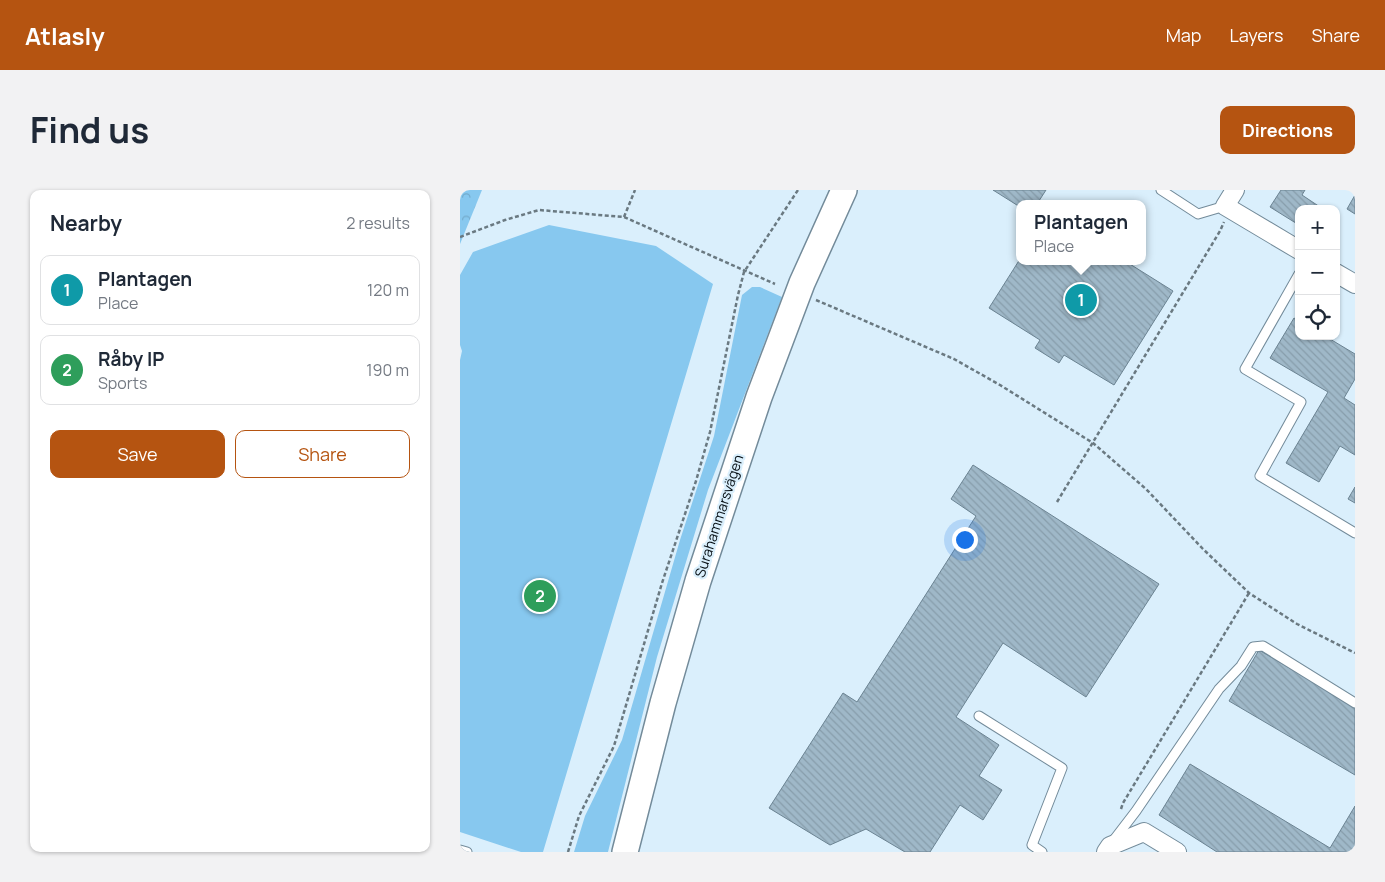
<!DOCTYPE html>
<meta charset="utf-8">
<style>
body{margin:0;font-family:Manrope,sans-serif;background:#f2f2f3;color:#1f2937}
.controls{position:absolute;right:15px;top:15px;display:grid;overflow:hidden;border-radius:10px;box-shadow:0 1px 4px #0004}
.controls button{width:45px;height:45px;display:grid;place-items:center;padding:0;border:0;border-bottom:1px solid #e0e1e3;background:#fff;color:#1f2937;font:25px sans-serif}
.you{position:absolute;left:504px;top:349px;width:18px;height:18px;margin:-12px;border:4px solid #fff;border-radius:50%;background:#1a73e8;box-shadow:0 0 0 8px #1a73e833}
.badge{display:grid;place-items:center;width:32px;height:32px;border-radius:50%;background:#b55411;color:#fff;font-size:16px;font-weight:700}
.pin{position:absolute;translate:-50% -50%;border:2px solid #fff;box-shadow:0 1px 5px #0006}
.popup{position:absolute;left:556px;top:10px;width:130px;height:65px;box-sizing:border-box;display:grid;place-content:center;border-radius:10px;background:#fff;filter:drop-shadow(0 1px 4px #0005);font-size:16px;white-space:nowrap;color:#747a83}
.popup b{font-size:19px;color:#1f2937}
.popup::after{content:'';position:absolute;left:50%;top:100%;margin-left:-10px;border:10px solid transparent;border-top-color:#fff}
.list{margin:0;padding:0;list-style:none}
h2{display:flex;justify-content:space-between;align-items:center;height:65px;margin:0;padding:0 20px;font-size:21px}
h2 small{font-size:16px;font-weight:400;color:#747a83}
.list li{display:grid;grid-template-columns:32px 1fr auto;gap:15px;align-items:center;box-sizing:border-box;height:70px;margin:0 10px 10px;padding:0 10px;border:1px solid #e0e1e3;border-radius:10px}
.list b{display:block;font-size:19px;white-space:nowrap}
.list p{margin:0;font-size:16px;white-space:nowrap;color:#747a83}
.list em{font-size:16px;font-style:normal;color:#747a83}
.actions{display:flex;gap:10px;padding:15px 20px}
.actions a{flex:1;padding:11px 0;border:1px solid #b55411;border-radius:10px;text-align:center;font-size:18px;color:#b55411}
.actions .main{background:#b55411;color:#fff}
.icon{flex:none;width:28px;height:28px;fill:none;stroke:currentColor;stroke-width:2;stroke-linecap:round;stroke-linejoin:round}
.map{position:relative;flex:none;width:895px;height:662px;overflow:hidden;border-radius:10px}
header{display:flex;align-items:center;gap:30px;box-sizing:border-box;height:70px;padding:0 25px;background:#b55411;color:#fff}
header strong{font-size:24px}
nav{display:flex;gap:28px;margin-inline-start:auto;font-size:18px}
.intro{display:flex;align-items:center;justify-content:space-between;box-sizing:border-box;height:120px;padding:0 30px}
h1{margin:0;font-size:35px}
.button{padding:12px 22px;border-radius:10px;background:#b55411;color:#fff;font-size:18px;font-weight:700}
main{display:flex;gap:30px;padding:0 30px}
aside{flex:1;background:#fff;border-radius:10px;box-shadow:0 1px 4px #0004}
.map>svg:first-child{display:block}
</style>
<header>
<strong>Atlasly</strong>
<nav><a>Map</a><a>Layers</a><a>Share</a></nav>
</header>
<div class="intro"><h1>Find us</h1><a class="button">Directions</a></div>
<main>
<aside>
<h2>Nearby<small>2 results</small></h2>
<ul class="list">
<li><span class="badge" style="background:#0f9aa8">1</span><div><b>Plantagen</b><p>Place</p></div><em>120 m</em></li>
<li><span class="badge" style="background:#2e9e5b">2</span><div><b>Råby IP</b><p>Sports</p></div><em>190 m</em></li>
</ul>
<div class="actions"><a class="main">Save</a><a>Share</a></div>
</aside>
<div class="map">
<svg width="895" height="662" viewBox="0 0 895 662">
<defs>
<pattern id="forest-crowns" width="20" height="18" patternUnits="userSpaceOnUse" patternTransform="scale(1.25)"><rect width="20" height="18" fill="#87c8ef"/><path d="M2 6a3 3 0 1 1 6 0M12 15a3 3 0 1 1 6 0" fill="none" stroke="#73abcc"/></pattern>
<pattern id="building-back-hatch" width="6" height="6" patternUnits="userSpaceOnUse" patternTransform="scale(1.25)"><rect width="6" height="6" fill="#9fb8c8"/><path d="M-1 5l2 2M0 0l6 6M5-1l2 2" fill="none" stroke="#879dab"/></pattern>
</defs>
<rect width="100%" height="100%" fill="#daeffc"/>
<g fill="#87c8ef">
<polygon points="89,35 196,56 253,94 83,662 61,662 0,642 0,170 2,161 0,155 0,85 13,62"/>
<polygon points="292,97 300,97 322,107 248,300 197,467 148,662 114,662 125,626 162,550 220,350 254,246 282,105"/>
</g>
<polygon fill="url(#forest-crowns)" points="0,0 22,0 0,54"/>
<g fill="url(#building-back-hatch)" stroke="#6b8392">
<polygon points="533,0 586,0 577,14 560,14 560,17"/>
<polygon points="821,0 845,0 842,5 860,17 859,19 839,19 839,35 810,17"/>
<polygon points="895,5 895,24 887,19"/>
<polygon points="560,69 560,71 665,71 713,101 654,195 604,165 599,173 575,158 580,150 529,118"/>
<polygon points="834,128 839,131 839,146 865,146 895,164 895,189 884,208 895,215 895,265 880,256 859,292 826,273 868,202 810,168"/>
<polygon points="513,275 699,394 626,507 543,453 496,527 539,555 519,586 542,600 523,630 500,615 470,662 445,662 406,639 370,655 309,618 383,503 397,512 516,326 491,309"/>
<polygon points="895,297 895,313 888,309"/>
<polygon points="799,460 895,517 895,585 769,511"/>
<polygon points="730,574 870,658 895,616 895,662 757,662 699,625"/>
</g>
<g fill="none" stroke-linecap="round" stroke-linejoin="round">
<defs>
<g id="service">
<polyline points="701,0 738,24 765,16"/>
<polyline points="839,84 785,179 841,212 800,286 895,343"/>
<polyline points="519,526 602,578 572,655 582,662"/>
<polyline points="653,651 676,621 759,499 781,476 793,457 803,456 895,513"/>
<polyline points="0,660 7,662"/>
</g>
<g id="minor">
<polyline points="775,0 765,16 839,60"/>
<polyline points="876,83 895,94"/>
<polyline points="646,662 650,656 684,642 717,662"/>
</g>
<polyline id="secondary" points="165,662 203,513 238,391 299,207 342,93 384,0"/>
</defs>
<use href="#service" stroke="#738b9a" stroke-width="11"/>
<use href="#minor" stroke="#738b9a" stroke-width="20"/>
<use href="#secondary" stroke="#738b9a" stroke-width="28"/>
<g stroke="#6a7981" stroke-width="2.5" stroke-dasharray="4 2.5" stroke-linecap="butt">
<polyline points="164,27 175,0"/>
<polyline points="0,47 45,30 79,20 164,27 315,94"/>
<polyline points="356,110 494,169 540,195 633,253 686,299 743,359 789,403 837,434 895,463"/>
<polyline points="597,312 760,41 764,32"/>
<polyline points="661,619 663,613 789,403"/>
<polyline points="108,662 119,626 154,556 202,393 236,291 250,242 278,105 284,82 338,0"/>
</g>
<use href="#service" stroke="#fff" stroke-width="9"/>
<use href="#minor" stroke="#fff" stroke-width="18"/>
<use href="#secondary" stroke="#fff" stroke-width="25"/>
</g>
<g text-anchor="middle" stroke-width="4.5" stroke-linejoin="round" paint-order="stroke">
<g font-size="14" fill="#050d12" stroke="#daeffc">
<text transform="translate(259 326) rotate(-72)" y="5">Surahammarsvägen</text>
</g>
</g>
</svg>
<div class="controls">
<button>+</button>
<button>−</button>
<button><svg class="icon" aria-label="locate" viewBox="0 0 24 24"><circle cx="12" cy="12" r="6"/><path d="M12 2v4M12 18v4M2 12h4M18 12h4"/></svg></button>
</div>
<div class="you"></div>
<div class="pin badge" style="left:621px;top:110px;background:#0f9aa8">1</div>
<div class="popup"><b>Plantagen</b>Place</div>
<div class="pin badge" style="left:80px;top:406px;background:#2e9e5b">2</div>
</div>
</main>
